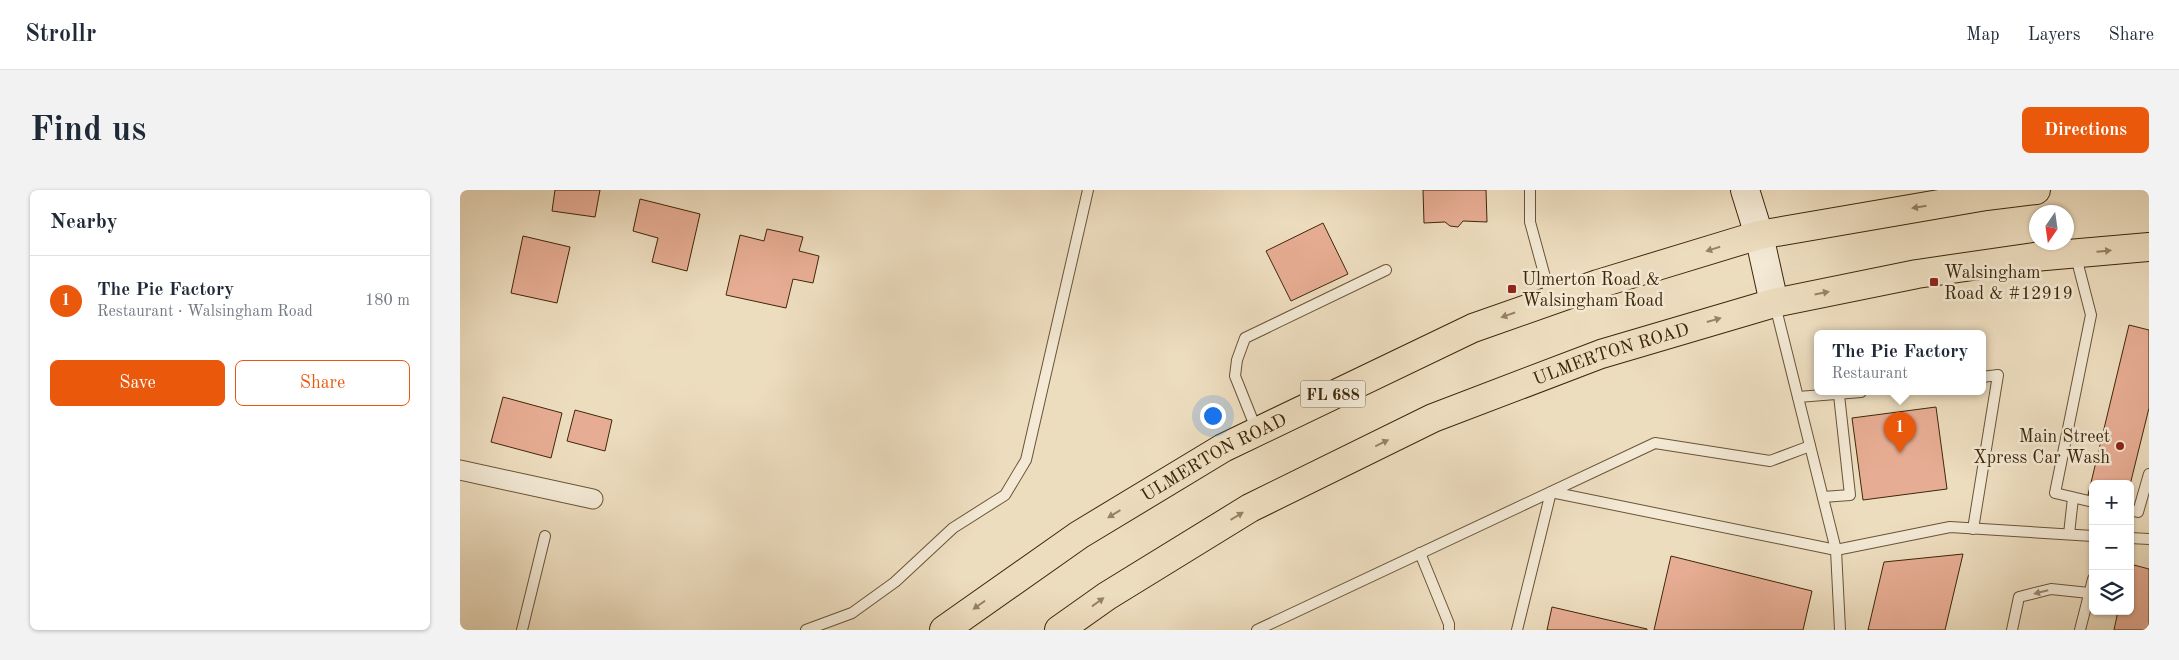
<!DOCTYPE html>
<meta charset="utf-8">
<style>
body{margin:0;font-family:"Old Standard TT",serif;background:#f2f2f3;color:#1f2937}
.controls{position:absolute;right:15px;bottom:15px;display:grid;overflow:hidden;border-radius:8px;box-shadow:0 1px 4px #0004}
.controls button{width:45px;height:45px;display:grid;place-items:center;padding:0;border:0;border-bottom:1px solid #e0e1e3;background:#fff;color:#1f2937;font:25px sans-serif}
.compass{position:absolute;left:1569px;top:15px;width:45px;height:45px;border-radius:50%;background:#fff;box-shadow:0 1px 4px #0004;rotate:193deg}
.you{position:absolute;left:752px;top:225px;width:18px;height:18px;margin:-12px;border:4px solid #fff;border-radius:50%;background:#1a73e8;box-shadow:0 0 0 8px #1a73e833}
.badge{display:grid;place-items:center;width:32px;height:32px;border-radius:50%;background:#ea580c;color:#fff;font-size:16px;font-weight:700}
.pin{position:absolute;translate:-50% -41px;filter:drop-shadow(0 1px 2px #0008)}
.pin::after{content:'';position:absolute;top:26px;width:18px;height:15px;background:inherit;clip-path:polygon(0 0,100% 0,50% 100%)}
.popup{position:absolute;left:1354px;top:140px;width:172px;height:65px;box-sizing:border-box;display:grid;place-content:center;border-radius:8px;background:#fff;filter:drop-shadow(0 1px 4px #0005);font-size:16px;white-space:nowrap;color:#747a83}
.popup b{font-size:19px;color:#1f2937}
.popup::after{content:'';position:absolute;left:50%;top:100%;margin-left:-10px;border:10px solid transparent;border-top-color:#fff}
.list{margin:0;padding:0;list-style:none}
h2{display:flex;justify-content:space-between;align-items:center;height:65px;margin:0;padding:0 20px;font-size:21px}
h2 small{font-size:16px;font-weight:400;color:#747a83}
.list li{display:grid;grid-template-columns:32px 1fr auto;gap:15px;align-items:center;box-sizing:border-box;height:90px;padding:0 20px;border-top:1px solid #e0e1e3}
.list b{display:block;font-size:19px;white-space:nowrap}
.list p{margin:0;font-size:16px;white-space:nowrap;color:#747a83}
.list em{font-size:16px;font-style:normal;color:#747a83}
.actions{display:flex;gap:10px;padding:15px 20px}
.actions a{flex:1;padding:11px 0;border:1px solid #ea580c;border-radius:8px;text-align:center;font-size:18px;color:#ea580c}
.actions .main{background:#ea580c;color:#fff}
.icon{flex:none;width:28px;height:28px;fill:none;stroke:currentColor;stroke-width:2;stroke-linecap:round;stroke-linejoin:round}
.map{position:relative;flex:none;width:1689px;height:440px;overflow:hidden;border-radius:8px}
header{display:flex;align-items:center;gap:30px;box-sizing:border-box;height:70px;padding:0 25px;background:#fff;border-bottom:1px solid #e0e1e3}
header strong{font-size:24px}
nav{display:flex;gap:28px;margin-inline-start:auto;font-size:18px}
.intro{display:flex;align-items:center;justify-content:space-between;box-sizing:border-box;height:120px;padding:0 30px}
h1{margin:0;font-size:35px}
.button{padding:12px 22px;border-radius:8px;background:#ea580c;color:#fff;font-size:18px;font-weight:700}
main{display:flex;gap:30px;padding:0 30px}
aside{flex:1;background:#fff;border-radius:8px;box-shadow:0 1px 4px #0004}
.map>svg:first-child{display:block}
</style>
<header>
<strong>Strollr</strong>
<nav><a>Map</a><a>Layers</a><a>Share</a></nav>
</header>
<div class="intro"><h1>Find us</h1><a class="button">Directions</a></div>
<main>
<aside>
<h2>Nearby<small></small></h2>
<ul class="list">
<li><span class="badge">1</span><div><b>The Pie Factory</b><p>Restaurant · Walsingham Road</p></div><em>180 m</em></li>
</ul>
<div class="actions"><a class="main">Save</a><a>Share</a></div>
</aside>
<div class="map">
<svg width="1689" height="440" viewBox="0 0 1689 440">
<rect width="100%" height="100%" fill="#edddbf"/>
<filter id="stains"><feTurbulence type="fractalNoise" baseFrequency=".004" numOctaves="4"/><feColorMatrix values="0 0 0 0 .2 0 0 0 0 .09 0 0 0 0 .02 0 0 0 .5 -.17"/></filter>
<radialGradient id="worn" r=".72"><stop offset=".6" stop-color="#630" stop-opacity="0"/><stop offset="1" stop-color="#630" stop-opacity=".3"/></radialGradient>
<g fill="#e7ad94" stroke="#3e2708">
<polygon points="95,0 140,0 135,27 92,21"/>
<polygon points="963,0 1026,0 1027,32 1003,31 998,37 990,36 985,32 964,33"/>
<polygon points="180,9 240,24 227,81 192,72 198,48 173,41"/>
<polygon points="863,33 888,84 831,111 806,61"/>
<polygon points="307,39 343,47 339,61 359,66 353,93 333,89 326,118 266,105 280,45 304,51"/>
<polygon points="63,46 110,57 97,113 51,103"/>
<polygon points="1669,135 1689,140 1689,218 1670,295 1633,294 1633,306 1628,305"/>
<polygon points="43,207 102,223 91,268 31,252"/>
<polygon points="1476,217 1487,299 1403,310 1392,228"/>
<polygon points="115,220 152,230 145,261 107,251"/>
<polygon points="1503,364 1485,440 1408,440 1424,372"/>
<polygon points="1211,366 1352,401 1343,440 1194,440"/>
<polygon points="1670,374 1689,379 1689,440 1654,440 1658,421 1670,421"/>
<polygon points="1092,417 1187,439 1187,440 1087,440"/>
</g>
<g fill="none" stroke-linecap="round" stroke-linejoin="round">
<defs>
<g id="lane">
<polyline points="1070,0 1070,32 1091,109"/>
<polyline points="1615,63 1631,125 1595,303 1633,312"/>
<polyline points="1315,115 1376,360 1490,337 1633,346"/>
<polyline points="1338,207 1401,202"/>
<polyline points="797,241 775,186 777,170 785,148 926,80"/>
<polyline points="1363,307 1390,305 1379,205"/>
<polyline points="1670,320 1678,322 1689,284"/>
<polyline points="1513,339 1538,185 1522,187"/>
<polyline points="1609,344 1613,308"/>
<polyline points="1670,348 1689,349"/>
<polyline points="960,363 989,434 989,440"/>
<polyline points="62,440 85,346"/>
<polyline points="346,440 392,423 435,392 493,338 545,305 566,270 628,0"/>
<polyline points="797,440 1195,253 1310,271 1350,256"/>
<polyline points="1057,440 1091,302 1376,360 1380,440"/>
<polyline points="1552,440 1559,407 1591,399 1629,403"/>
<polyline points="1620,440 1633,389"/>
</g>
<polyline id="street" points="0,280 133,309"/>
<polyline id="secondary" points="1285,0 1299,45 1314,113"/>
<g id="primary">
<path id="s1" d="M484 440 619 345 763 258 1013 138 1138 94 1299 45 1526 6 1576 0"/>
<path id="s2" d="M599 440 647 406 790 318 973 228 1141 164 1314 113 1457 84 1574 67 1689 57"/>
</g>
</defs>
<use href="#lane" stroke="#6a5436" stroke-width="12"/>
<use href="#street" stroke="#6a5436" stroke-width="21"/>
<use href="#secondary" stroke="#3e2708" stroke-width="30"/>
<use href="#primary" stroke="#3e2708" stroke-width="30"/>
<use href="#lane" stroke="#f3e9d5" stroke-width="10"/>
<use href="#street" stroke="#f3e9d5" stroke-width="19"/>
<use href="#secondary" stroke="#f3e9d5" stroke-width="28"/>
<use href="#primary" stroke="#edddbf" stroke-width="28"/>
</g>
<defs><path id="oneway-solid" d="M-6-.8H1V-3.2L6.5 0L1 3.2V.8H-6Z" transform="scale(1.25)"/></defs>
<g fill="#968264">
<use href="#oneway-solid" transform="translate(1459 17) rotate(171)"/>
<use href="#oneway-solid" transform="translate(1253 59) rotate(163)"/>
<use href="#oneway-solid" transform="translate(1644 61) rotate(-5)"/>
<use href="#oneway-solid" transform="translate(1362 103) rotate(-11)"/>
<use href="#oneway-solid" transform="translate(1048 125) rotate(161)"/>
<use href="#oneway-solid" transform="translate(1254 130) rotate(-16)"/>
<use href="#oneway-solid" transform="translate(922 253) rotate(-26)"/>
<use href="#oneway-solid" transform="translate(654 324) rotate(149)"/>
<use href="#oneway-solid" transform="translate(777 326) rotate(-31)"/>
<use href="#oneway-solid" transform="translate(638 412) rotate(-36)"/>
<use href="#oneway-solid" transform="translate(519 415) rotate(145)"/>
</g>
<use fill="#98886e" href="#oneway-solid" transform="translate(1581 402) rotate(166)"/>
<g fill="#8f2418" stroke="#f3e9d5" stroke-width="2">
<rect x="1469" y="87" width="10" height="10" rx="2.5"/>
<rect x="1047" y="94" width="10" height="10" rx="2.5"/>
<circle cx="1660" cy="256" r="5"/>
</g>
<g text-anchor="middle" stroke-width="5" stroke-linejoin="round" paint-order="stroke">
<rect fill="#f3e9d5" stroke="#746146" stroke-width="1" x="840.5" y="190.5" width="65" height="27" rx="4"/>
<g font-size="16" font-weight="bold" fill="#3e2708">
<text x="873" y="210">FL 688</text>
</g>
<g font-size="18" fill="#3e2708" stroke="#f3e9d5" text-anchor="start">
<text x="1484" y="88">Walsingham<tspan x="1484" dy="21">Road &amp; #12919</tspan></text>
<text x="1062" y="95">Ulmerton Road &amp;<tspan x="1062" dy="21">Walsingham Road</tspan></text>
<text x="1650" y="252" text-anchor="end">Main Street<tspan x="1650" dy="21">Xpress Car Wash</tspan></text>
</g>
<g font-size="18" fill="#3e2708" stroke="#f3e9d5">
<text dy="6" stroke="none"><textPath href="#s2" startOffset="620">ULMERTON ROAD</textPath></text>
<text dy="6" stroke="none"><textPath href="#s1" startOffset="321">ULMERTON ROAD</textPath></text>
</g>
</g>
<rect width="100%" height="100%" filter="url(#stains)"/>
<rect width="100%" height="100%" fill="url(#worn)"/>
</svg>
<div class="controls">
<button>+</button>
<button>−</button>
<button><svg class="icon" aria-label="layers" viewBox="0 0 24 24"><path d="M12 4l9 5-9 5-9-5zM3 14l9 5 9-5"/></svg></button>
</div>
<svg class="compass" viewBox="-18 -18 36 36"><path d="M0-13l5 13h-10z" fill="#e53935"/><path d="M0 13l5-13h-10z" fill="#747a83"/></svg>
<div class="you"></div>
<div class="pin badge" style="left:1440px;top:263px">1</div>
<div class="popup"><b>The Pie Factory</b>Restaurant</div>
</div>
</main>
